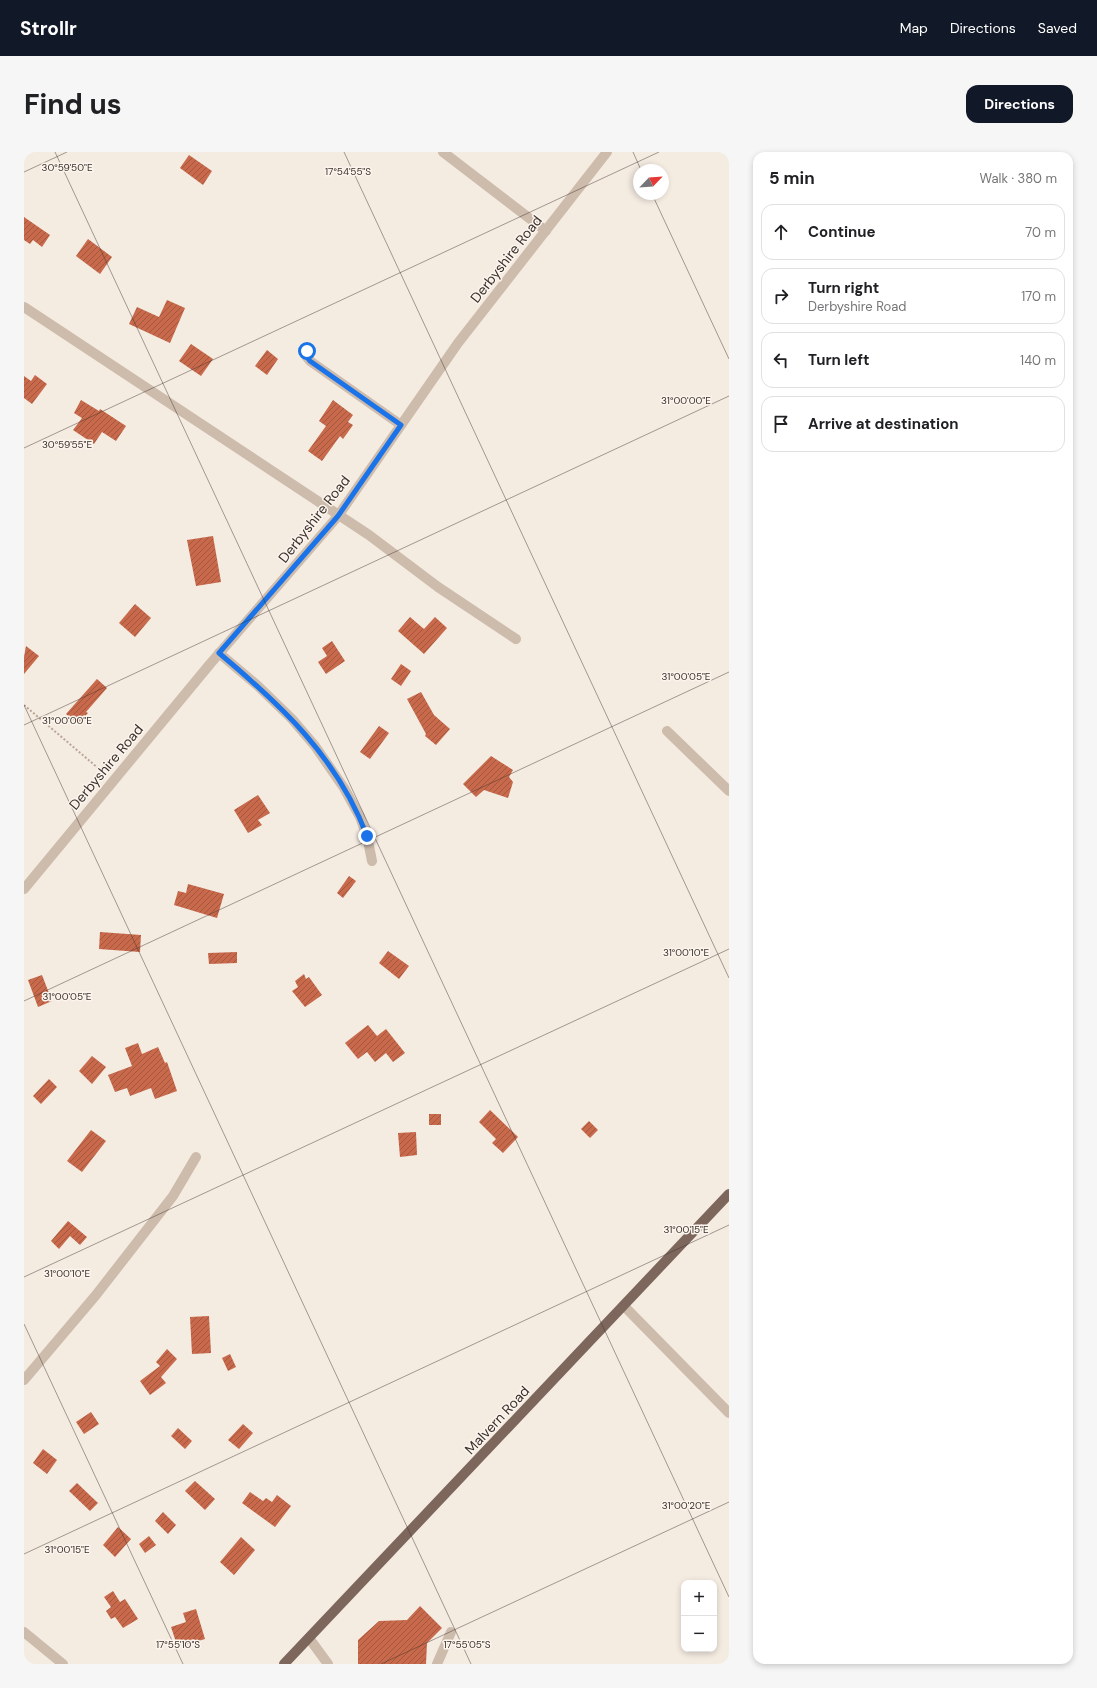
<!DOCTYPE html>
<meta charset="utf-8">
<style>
body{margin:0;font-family:"DM Sans",sans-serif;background:#f6f6f6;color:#202124}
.controls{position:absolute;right:12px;bottom:12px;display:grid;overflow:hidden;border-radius:8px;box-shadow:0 2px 6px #0003}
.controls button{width:36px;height:36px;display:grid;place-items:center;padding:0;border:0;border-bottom:1px solid #e0e0e0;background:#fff;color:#202124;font:20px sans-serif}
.compass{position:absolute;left:609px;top:12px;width:36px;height:36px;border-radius:50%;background:#fff;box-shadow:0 2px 6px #0003;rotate:65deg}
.stop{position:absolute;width:12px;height:12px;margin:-9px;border:3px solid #1a73e8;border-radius:50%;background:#fff}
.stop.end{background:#1a73e8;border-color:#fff;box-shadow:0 1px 4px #0008}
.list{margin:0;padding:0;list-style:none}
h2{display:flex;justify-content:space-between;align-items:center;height:52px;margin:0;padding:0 16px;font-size:17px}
h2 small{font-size:13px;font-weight:400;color:#757577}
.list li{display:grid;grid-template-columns:26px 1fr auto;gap:12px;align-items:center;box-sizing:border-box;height:56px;margin:0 8px 8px;padding:0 8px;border:1px solid #e0e0e0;border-radius:12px}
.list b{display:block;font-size:15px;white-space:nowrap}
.list p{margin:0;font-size:13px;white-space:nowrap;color:#757577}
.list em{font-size:13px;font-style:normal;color:#757577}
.icon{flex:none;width:22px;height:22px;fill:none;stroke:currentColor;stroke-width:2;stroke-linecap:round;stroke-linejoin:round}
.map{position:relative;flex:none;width:705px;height:1512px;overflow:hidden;border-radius:12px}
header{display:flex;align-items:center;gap:24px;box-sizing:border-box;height:56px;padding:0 20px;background:#111827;color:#fff}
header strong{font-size:19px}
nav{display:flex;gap:22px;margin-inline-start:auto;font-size:14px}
.intro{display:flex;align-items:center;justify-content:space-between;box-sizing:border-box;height:96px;padding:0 24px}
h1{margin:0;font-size:28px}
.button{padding:10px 18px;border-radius:12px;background:#111827;color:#fff;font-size:14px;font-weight:700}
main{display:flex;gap:24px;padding:0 24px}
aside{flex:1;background:#fff;border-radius:12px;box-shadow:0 2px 6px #0003}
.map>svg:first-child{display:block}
</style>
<header>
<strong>Strollr</strong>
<nav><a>Map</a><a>Directions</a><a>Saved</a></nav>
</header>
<div class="intro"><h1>Find us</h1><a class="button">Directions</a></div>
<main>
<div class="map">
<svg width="705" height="1512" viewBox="0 0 705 1512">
<defs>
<pattern id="building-hatch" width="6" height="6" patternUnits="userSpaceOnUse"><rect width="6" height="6" fill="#c8694b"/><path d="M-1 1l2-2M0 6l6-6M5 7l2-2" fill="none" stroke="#a4573f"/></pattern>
</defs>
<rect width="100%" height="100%" fill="#f4ebe1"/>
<g fill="url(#building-hatch)">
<polygon points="165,3 188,19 179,33 156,16"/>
<polygon points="0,65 26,83 18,95 9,88 6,92 0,88"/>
<polygon points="64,87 88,105 76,122 52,104"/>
<polygon points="143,148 161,156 146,191 105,172 113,155 135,165"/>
<polygon points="167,192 189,207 177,224 155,209"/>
<polygon points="243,198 254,207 243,223 231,214"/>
<polygon points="11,223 23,232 8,252 0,246 0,224 7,229"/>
<polygon points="57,248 75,259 76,257 102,274 92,289 78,280 70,292 49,278 58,266 50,261"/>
<polygon points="309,248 329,263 324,270 329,273 319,287 316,284 298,309 284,299 302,274 295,269"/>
<polygon points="189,384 197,430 172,434 163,388"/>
<polygon points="111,452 127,466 111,485 95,471"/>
<polygon points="386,465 400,477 411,465 423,476 400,502 374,479"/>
<polygon points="308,489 321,509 302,522 294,510 303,504 298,496"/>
<polygon points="2,494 15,504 0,522 0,505"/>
<polygon points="377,512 387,519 377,534 367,527"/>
<polygon points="73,527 83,536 62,560 64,561 54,572 42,562"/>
<polygon points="397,540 410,563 426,577 412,593 401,584 402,582 383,547"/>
<polygon points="355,574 365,581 346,607 336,600"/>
<polygon points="467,604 489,618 485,625 489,630 484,646 460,638 452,645 439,632"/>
<polygon points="234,643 246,661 234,668 238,673 224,681 210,658"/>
<polygon points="325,724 332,729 319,746 313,741"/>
<polygon points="164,732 200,742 193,766 150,753 154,739 162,741"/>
<polygon points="76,780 117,783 116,800 75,797"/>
<polygon points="364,799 385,814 375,827 355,811"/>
<polygon points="213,800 213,811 185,812 184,801"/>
<polygon points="280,822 282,827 285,825 298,843 281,855 268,839 274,835 271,829"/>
<polygon points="18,823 28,849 14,855 4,828"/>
<polygon points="344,873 353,884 362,877 381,901 369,910 362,901 351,910 343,900 334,907 321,891"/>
<polygon points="114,891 118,902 134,895 141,911 143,910 153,939 131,947 127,936 106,944 103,936 91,940 84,923 108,914 101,896"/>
<polygon points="68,904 82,915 68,932 55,919"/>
<polygon points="25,927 33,935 17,952 9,944"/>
<polygon points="466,958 494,985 479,1001 468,991 472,987 455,970"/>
<rect x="405" y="962" width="12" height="11"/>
<polygon points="565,969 574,978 566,986 557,977"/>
<polygon points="67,978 82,989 58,1020 43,1009"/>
<polygon points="392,980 393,1003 376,1005 374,981"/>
<polygon points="44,1069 63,1085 56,1093 46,1084 35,1097 27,1089"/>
<polygon points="185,1164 187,1201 168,1202 166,1165"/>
<polygon points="143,1197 153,1207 137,1225 142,1231 126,1243 116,1229 136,1214 132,1210"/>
<polygon points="206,1202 212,1215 204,1219 198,1206"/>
<polygon points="67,1260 75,1272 60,1282 52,1270"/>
<polygon points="219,1272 229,1281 215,1297 204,1288"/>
<polygon points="154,1276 168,1289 161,1297 147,1284"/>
<polygon points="19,1297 33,1308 23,1322 9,1311"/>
<polygon points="171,1329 191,1347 181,1358 161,1339"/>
<polygon points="53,1331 74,1351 66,1359 45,1339"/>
<polygon points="226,1340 239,1349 242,1346 248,1350 253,1343 267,1354 251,1375 218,1351"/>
<polygon points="139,1360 152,1373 144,1382 131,1369"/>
<polygon points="94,1375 107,1387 91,1405 79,1393"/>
<polygon points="125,1384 132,1393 121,1401 115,1392"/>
<polygon points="217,1385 231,1398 210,1423 196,1410"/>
<polygon points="89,1439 96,1450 101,1447 114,1467 99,1476 91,1465 87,1467 82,1459 87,1455 80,1445"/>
<polygon points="396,1454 418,1476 403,1491 402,1512 334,1512 334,1488 355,1469 383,1468"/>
<polygon points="172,1457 181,1487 161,1493 159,1488 152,1490 147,1475 162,1470 159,1461"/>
</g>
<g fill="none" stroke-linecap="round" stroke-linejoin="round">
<polyline stroke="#b9a596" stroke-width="2" stroke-dasharray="2 2" stroke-linecap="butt" points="0,553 81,622"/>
<g stroke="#cdbbac" stroke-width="10">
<polyline points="419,0 522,79"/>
<polyline points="0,155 345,383 414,435 492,487"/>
<polyline points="283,199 282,204 286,209 377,273"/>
<polyline points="195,501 234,534 268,567 291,594 320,636 336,665 343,684 348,709"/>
<polyline points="643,579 705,639"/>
<polyline points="0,737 186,512 314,364 434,191 583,0"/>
<polyline points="600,1154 705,1261"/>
<polyline points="0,1228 72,1143 149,1044 172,1005"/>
<polyline points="0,1480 39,1512"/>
<polyline points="285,1486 304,1512"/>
<polyline points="413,1512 427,1480"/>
</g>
<polyline stroke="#7d675c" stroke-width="10" points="260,1512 705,1042"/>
</g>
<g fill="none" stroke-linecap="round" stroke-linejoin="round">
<path stroke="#1a73e8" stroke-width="5" d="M283 199 282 204 286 209 377 273 314 364 195 501C258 554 313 605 343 684"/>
</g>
<path fill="none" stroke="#3b302b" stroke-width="1" stroke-opacity="0.45" d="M31 0 705 1445M320 0 705 826M609 0 617 18M0 20 43 0M628 42 705 207M0 296 635 0M0 553 447 1512M0 573 705 244M0 849 705 520M0 1125 705 797M0 1172 159 1512M0 1402 705 1073M357 1512 705 1350"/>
<g text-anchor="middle" stroke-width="3" stroke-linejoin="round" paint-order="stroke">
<g font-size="14" fill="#3b302b" stroke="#fbf5ee">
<text transform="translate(482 107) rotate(-52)" y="5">Derbyshire Road</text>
<text transform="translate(290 367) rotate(-52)" y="5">Derbyshire Road</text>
<text transform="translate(82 615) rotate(-50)" y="5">Derbyshire Road</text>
<text transform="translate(473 1268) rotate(-47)" y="5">Malvern Road</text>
</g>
</g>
<g font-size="10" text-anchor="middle" fill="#3b302b" stroke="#fbf5ee" stroke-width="3" stroke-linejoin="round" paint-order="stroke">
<text x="43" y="19">30°59'50"E</text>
<text x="324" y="23">17°54'55"S</text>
<text x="662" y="252">31°00'00"E</text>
<text x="43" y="296">30°59'55"E</text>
<text x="662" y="528">31°00'05"E</text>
<text x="43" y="572">31°00'00"E</text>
<text x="662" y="804">31°00'10"E</text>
<text x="43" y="848">31°00'05"E</text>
<text x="662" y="1081">31°00'15"E</text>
<text x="43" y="1125">31°00'10"E</text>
<text x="662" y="1357">31°00'20"E</text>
<text x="43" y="1401">31°00'15"E</text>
<text x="154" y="1496">17°55'10"S</text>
<text x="443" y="1496">17°55'05"S</text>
</g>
</svg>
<div class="controls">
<button>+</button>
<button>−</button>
</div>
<svg class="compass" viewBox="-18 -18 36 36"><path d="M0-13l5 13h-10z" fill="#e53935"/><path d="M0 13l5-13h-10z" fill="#757577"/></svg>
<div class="stop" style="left:283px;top:199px"></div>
<div class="stop end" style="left:343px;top:684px"></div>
</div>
<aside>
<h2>5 min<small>Walk · 380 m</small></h2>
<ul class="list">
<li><svg class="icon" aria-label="ahead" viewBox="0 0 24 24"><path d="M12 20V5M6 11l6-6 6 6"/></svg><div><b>Continue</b></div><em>70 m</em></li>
<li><svg class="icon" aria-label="right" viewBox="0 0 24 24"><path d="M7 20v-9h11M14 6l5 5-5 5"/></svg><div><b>Turn right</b><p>Derbyshire Road</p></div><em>170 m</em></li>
<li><svg class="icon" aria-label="left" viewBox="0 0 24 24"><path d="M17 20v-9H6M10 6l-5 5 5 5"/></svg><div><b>Turn left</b></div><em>140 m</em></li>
<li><svg class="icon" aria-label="arrive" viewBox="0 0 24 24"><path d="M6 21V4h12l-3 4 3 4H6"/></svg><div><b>Arrive at destination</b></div></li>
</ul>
</aside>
</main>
